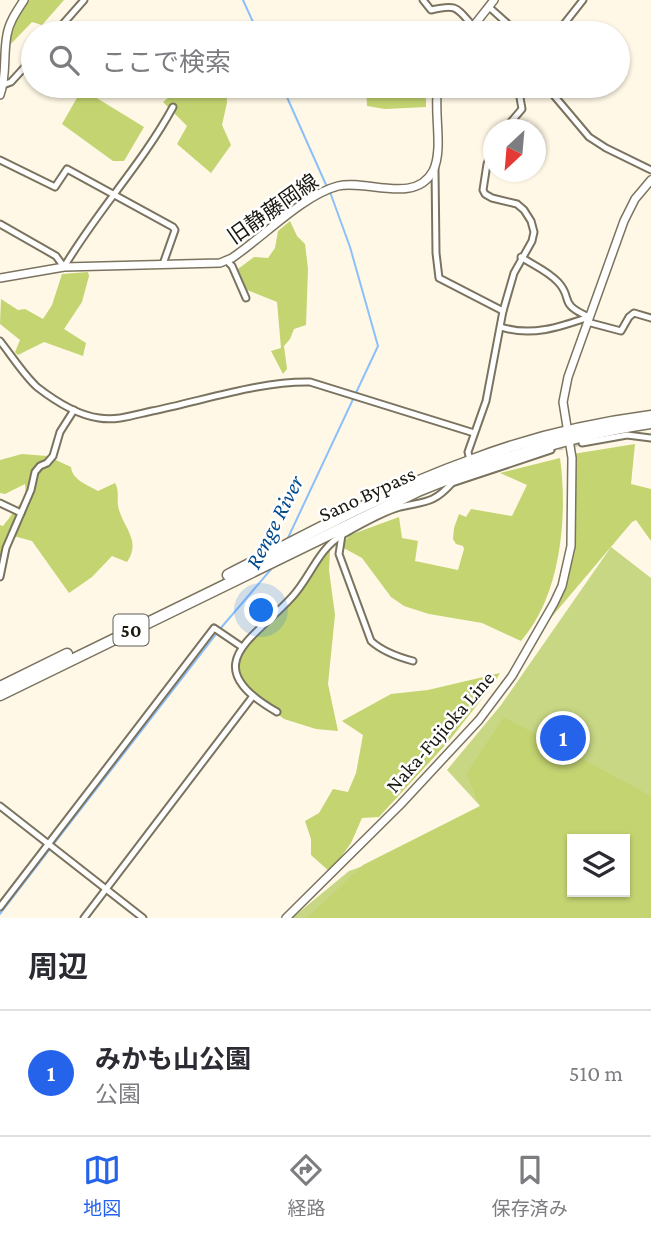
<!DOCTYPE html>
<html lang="ja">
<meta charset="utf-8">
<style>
body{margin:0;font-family:"Crimson Pro","Noto Sans JP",serif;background:#f7f7f7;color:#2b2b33}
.controls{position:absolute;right:21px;bottom:21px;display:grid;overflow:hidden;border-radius:0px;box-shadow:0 2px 5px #0004}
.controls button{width:63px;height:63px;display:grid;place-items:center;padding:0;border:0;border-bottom:2px solid #e1e1e2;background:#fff;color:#2b2b33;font:35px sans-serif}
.compass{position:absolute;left:483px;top:119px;width:63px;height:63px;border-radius:50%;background:#fff;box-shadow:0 2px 5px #0004;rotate:206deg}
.you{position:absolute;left:262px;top:611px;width:24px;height:24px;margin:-18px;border:5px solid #fff;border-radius:50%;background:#1a73e8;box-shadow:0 0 0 10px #1a73e833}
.badge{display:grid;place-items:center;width:46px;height:46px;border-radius:50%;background:#2563eb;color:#fff;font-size:23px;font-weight:700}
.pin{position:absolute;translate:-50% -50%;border:4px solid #fff;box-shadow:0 2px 7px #0006}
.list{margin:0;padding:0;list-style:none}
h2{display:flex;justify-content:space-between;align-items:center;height:91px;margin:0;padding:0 28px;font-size:30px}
h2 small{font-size:23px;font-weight:400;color:#7c7c81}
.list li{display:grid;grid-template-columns:46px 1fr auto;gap:21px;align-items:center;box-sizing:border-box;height:126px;padding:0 28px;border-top:2px solid #e1e1e2}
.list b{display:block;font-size:26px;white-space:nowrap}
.list p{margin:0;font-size:23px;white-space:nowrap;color:#7c7c81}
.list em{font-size:23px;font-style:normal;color:#7c7c81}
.icon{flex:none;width:38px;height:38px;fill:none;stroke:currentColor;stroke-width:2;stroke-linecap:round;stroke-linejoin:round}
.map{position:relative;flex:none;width:651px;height:918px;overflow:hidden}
.search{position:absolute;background:#fff;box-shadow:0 2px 5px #0004;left:21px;right:21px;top:21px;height:77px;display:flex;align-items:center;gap:18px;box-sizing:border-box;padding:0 24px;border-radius:38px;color:#7c7c81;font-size:26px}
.sheet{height:217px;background:#fff}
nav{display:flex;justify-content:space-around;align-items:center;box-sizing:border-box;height:98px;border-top:2px solid #e1e1e2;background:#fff;font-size:19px;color:#7c7c81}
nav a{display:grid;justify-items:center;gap:4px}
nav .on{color:#2563eb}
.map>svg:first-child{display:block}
</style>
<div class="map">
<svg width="651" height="918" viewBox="0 0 651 918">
<rect width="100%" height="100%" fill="#fff8e6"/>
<path fill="#c8d784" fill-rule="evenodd" d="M611 547 651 578V918H292L349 871 493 820 447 770 501 705ZM572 839H625V892H572Z"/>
<g fill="#c3d471" fill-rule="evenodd">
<polygon points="29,0 64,0 42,25 32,22 8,47 11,28"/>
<polygon points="200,86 226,86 227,103 222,125 231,145 211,173 177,144 187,126 163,102 176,91"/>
<polygon points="366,86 383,86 382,92 426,98 426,107 385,109 367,106"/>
<polygon points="82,89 144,127 124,161 113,161 62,124"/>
<polygon points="290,221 297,236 305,244 308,269 306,325 294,329 290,339 284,346 287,369 283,374 271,351 281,348 277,302 247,290 238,269 254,257 268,258 275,248 278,231"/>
<polygon points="88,272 89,276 82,302 64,329 86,343 83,356 44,342 18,355 15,352 20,340 0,324 1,299 18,310 25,309 43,319 52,305 62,274"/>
<path d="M635 444 631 484 651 489V541L636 520 632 522 544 626C575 574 578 513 573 454Z"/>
<path d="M22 454 47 456 71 467C72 480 88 485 98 491L115 483C120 491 116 500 119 510 125 529 141 542 127 562L112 556 92 577 69 593 32 541 10 535 0 559V525L3 526 26 496 25 484 5 494 0 493V460Z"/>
<path d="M560 458C568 515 561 596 521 641L482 623 429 614 404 606 391 597 362 558 340 546 350 535 399 517 402 538 418 541 415 561 458 570 464 549 463 546 456 544 453 539 454 528 459 514 466 517 471 509 512 516 527 485 500 473Z"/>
<polygon points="327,550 330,551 329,570 335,615 328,684 338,731 316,729 284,719 242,686 236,679 232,669 239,644 287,600"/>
<polygon points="500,673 492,686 448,742 379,817 362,818 351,843 330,872 311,855 311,839 305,821 319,813 333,789 348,792 356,773 363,735 342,721 391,694 428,690"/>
<path d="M504 717 651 796V918H307L363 865 480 806 466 774ZM572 839H625V892H572Z"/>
</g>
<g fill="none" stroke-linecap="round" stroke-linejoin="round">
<g stroke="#8cbffb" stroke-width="2">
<polyline points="243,0 258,33"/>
<polyline points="282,86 327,187"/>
<polyline points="287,540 378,346 350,247 330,192"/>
<polyline points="220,629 273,567"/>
<polyline points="53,845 217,633"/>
<polyline points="0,914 50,849"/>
</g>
<polyline stroke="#ddd6c6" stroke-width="5" stroke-dasharray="5 2.5" stroke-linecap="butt" points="551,450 582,443"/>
<defs>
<g id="street">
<path d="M423 0 431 10C457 4 456 7 473 26"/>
<polyline points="489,7 518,33"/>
<polyline points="55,33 84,0"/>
<polyline points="557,33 583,0"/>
<polyline points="3,85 11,82 33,58"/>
<polyline points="546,86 589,137 606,148 651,170"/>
<polyline points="504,130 522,109 518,86"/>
<polyline points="0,160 55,187 67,169 173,227 175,230 163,264"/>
<polyline points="435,169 436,253 439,278 503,311"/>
<path d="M0 224 56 256 64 267C97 211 142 164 173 107"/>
<path d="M521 257C533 265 548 271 558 282 574 299 557 303 589 317"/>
<polyline points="227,261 232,266 246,298"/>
<polyline points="587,322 621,331 629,317 634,313 651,318"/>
<path d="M501 327C531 337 560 327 589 317"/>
<path d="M0 341C12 356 23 374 37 387 55 401 76 415 99 418 117 421 134 415 152 411 202 401 260 381 310 382L474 433"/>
<polyline points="582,443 627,435 651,438"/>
<polyline points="470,460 468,452 486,401 503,311 514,273 532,241 534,232 531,221 524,210 517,204 492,198 485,194 483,190 487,164 494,147"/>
<polyline points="0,503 21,513"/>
<path d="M342 535 339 554 371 641C383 652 398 657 413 661"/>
<polyline points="0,577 6,548 31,490 35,472 40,466 47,463 53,456 60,432 74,410"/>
<path d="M277 712C195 665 253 640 292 597 310 578 318 549 342 535 356 527 385 511 400 507 426 501 433 504 452 483L551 450"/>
<polyline points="0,806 143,918"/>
<polyline points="0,907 214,628 242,647"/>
<polyline points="84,918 253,696"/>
</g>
<g id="secondary">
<polyline points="468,33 494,0"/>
<path d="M0 95C7 76 3 55 7 35 9 22 17 11 24 0"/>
<path d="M0 278 64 267 220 263 232 258C262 238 303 195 338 186 366 179 415 205 433 171 444 149 433 111 438 86"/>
<polyline points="286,918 400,805 479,720 512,676 554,603 562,586 571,546 572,458 563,402 568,377 624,221 635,199 651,180"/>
</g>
<g id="highway">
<path d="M228 575C307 535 386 491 470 461 527 439 590 424 651 416"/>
<polyline points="0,687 67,654"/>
<path d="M0 695 418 491C493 460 571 435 651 423"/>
</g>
</defs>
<use href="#street" stroke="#7a735f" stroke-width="9"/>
<use href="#secondary" stroke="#7a735f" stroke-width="10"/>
<use href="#highway" stroke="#7a735f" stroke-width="13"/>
<use href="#street" stroke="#fff" stroke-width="5"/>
<use href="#secondary" stroke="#fff" stroke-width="7"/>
<use href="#highway" stroke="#fff" stroke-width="10"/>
</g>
<g text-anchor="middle" stroke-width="5" stroke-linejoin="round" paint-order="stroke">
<rect fill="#fff" stroke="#5f5d57" stroke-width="2" x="113.5" y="614.5" width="35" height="31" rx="5"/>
<g font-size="19" font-weight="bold" fill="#1a170f">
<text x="131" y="637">50</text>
</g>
<g font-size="21" fill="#1a170f" stroke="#fff">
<text transform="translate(273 209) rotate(-35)" y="7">旧静藤岡線</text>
<text transform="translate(367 494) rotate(-25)" y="7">Sano Bypass</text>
<text transform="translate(440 732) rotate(-49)" y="7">Naka-Fujioka Line</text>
</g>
<g font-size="23" font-style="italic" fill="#024a8b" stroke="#fff">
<text transform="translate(274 522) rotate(-63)" y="8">Renge River</text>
</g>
</g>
</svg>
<div class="controls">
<button><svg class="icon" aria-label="layers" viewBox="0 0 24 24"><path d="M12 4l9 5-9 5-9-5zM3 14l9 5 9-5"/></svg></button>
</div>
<svg class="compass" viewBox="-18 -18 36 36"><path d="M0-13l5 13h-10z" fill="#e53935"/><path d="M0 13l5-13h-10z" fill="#7c7c81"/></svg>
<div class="you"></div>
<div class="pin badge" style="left:563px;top:738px">1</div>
<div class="search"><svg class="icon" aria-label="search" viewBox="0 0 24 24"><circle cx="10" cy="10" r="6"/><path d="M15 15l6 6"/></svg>ここで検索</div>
</div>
<section class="sheet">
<h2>周辺<small></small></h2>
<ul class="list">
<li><span class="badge">1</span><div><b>みかも山公園</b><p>公園</p></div><em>510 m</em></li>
</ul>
</section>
<nav>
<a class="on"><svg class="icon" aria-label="map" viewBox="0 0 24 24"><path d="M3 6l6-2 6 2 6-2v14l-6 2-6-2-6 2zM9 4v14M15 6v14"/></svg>地図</a>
<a><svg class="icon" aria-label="directions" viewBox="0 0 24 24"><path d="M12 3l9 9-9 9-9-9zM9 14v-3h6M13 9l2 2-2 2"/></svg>経路</a>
<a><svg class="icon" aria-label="saved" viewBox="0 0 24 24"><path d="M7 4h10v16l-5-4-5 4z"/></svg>保存済み</a>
</nav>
